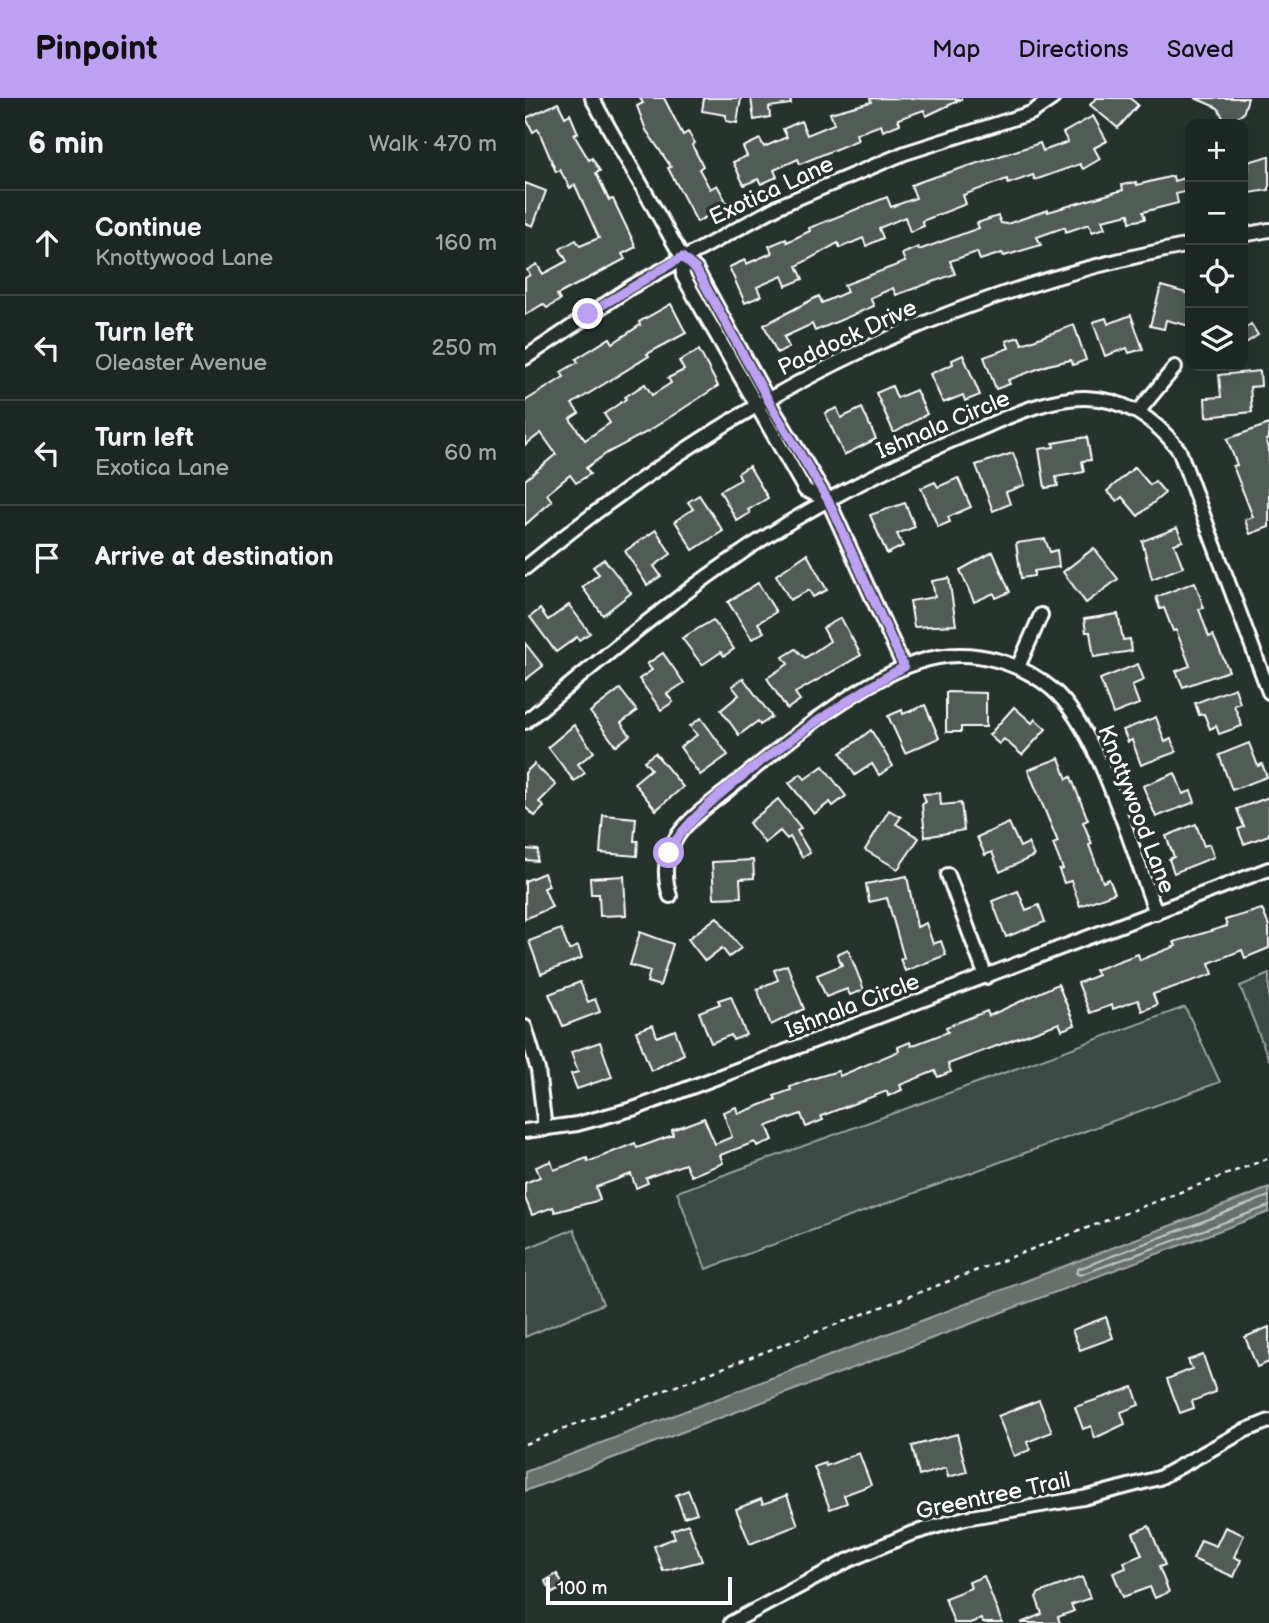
<!DOCTYPE html>
<meta charset="utf-8">
<style>
body{margin:0;font-family:"Balsamiq Sans",sans-serif;background:#252e2a;color:#f1f3f6}
.controls{position:absolute;right:21px;top:21px;display:grid;overflow:hidden;border-radius:14px;box-shadow:0 7px 28px #0002}
.controls button{width:63px;height:63px;display:grid;place-items:center;padding:0;border:0;border-bottom:2px solid #3a4340;background:#1c2622;color:#f1f3f6;font:35px sans-serif}
.scale{position:absolute;left:21px;bottom:18px;width:186px;box-sizing:border-box;padding-left:7px;border:4px solid #fff;border-top:0;font-size:19px;line-height:24px;white-space:nowrap;color:#fff;-webkit-text-stroke:5px #26332d;paint-order:stroke}
.stop{position:absolute;width:21px;height:21px;margin:-16px;border:5px solid #bca0f2;border-radius:50%;background:#fff}
.stop.end{background:#bca0f2;border-color:#fff;box-shadow:0 2px 7px #0008}
.list{margin:0;padding:0;list-style:none}
h2{display:flex;justify-content:space-between;align-items:center;height:91px;margin:0;padding:0 28px;font-size:30px}
h2 small{font-size:23px;font-weight:400;color:#a0a5a5}
.list li{display:grid;grid-template-columns:46px 1fr auto;gap:21px;align-items:center;box-sizing:border-box;height:105px;padding:0 28px;border-top:2px solid #3a4340}
.list b{display:block;font-size:26px;white-space:nowrap}
.list p{margin:0;font-size:23px;white-space:nowrap;color:#a0a5a5}
.list em{font-size:23px;font-style:normal;color:#a0a5a5}
.icon{flex:none;width:38px;height:38px;fill:none;stroke:currentColor;stroke-width:2;stroke-linecap:round;stroke-linejoin:round}
.map{position:relative;flex:none;width:744px;height:1525px;overflow:hidden}
header{display:flex;align-items:center;gap:42px;box-sizing:border-box;height:98px;padding:0 35px;background:#bca0f2;color:#111}
header strong{font-size:33px}
nav{display:flex;gap:38px;margin-inline-start:auto;font-size:24px}
main{display:flex}
aside{flex:1;background:#1c2622}
.map>svg:first-child{display:block}
</style>
<header>
<strong>Pinpoint</strong>
<nav><a>Map</a><a>Directions</a><a>Saved</a></nav>
</header>
<main>
<aside>
<h2>6 min<small>Walk · 470 m</small></h2>
<ul class="list">
<li><svg class="icon" aria-label="ahead" viewBox="0 0 24 24"><path d="M12 20V5M6 11l6-6 6 6"/></svg><div><b>Continue</b><p>Knottywood Lane</p></div><em>160 m</em></li>
<li><svg class="icon" aria-label="left" viewBox="0 0 24 24"><path d="M17 20v-9H6M10 6l-5 5 5 5"/></svg><div><b>Turn left</b><p>Oleaster Avenue</p></div><em>250 m</em></li>
<li><svg class="icon" aria-label="left" viewBox="0 0 24 24"><path d="M17 20v-9H6M10 6l-5 5 5 5"/></svg><div><b>Turn left</b><p>Exotica Lane</p></div><em>60 m</em></li>
<li><svg class="icon" aria-label="arrive" viewBox="0 0 24 24"><path d="M6 21V4h12l-3 4 3 4H6"/></svg><div><b>Arrive at destination</b></div></li>
</ul>
</aside>
<div class="map">
<svg width="744" height="1525" viewBox="0 0 744 1525">
<rect width="100%" height="100%" fill="#26332d"/>
<filter id="ink" filterUnits="userSpaceOnUse"><feTurbulence type="fractalNoise" baseFrequency=".0143" numOctaves="2"/><feDisplacementMap in="SourceGraphic" scale="14" xChannelSelector="R" yChannelSelector="G"/><feConvolveMatrix kernelMatrix="1 2 1 2 8 2 1 2 1" color-interpolation-filters="sRGB"/></filter>
<g filter="url(#ink)">
<g fill="#3e4944" stroke="#9ea4a2" stroke-width="2">
<polygon points="744,876 744,962 715,888"/>
<polygon points="660,909 695,984 181,1171 152,1094"/>
<polygon points="49,1131 78,1206 0,1239 0,1151"/>
</g>
<polygon fill="#67706c" stroke="#a4a9a7" stroke-width="2" points="744,1090 744,1114 0,1393 0,1374"/>
<g fill="none" stroke-linecap="round" stroke-linejoin="round">
<polyline stroke="#c2c6c4" stroke-width="2" points="744,1098 553,1171 551,1175 555,1177 744,1108"/>
</g>
<g fill="#515c57" stroke="#fff" stroke-width="2">
<polygon points="115,0 139,0 158,37 163,34 170,45 167,47 178,68 174,71 185,91 192,87 203,107 172,124 143,70 146,69 121,32 112,8 118,5"/>
<polygon points="179,0 216,0 212,25 201,23 201,17 177,13"/>
<polygon points="226,0 265,0 266,6 244,9 245,19 229,22"/>
<polygon points="345,0 437,1 401,18 399,12 373,21 375,26 358,33 356,27 331,36 333,42 275,66 273,61 249,72 252,79 236,86 233,81 219,87 208,64 222,58 218,49 235,41 239,49 262,39 258,31 276,23 282,37 309,26 305,15 346,4"/>
<polygon points="571,0 605,0 613,7 593,30 565,7"/>
<polygon points="670,0 723,0 718,16 713,18 716,26 701,26 693,10"/>
<polygon points="33,5 40,19 45,16 53,35 49,37 64,62 67,60 75,73 71,75 84,102 88,101 111,149 97,156 100,161 32,197 35,202 22,210 18,206 0,217 0,180 5,177 2,172 12,166 18,176 42,163 35,151 51,142 55,148 74,140 50,87 45,90 35,72 31,74 13,31 8,34 1,20"/>
<polygon points="568,18 582,43 569,50 575,61 558,71 555,66 510,82 508,77 483,86 482,81 438,97 441,106 397,123 399,128 385,134 380,119 354,130 358,140 341,148 338,140 315,150 313,145 272,168 278,181 261,188 257,178 232,189 236,198 220,205 204,169 220,162 221,166 247,155 244,148 261,141 262,144 285,133 284,130 362,99 366,109 391,100 386,87 400,82 515,45 518,53 543,44 538,35"/>
<polygon points="744,58 744,92 718,96 718,71 724,70 723,64"/>
<polygon points="648,78 649,83 659,80 663,93 651,96 653,105 618,114 620,121 605,124 604,116 577,122 580,130 567,134 564,126 541,134 540,129 512,139 516,147 479,158 477,155 455,162 452,154 425,163 430,176 371,197 368,190 345,200 349,208 290,233 287,226 259,239 264,249 252,255 239,227 294,198 297,205 322,194 319,187 380,164 377,156 393,149 394,152 454,130 452,125 473,118 476,125 482,126 523,112 523,114 598,92 597,87 611,84 612,87"/>
<polygon points="0,85 21,93 8,128 0,125"/>
<polygon points="636,188 665,196 665,228 641,222 639,231 625,228"/>
<polygon points="146,206 161,235 122,256 124,258 47,306 54,315 45,321 60,342 85,325 79,316 101,301 100,299 120,286 127,297 146,285 143,280 159,272 154,263 174,252 193,288 122,334 82,355 61,370 65,376 51,385 45,377 22,396 27,403 0,427 0,382 31,356 16,335 0,347 0,303 39,279 36,274 53,264 51,261 85,240 88,245 115,227 114,224"/>
<polygon points="606,217 618,251 604,255 602,250 580,258 568,224 581,220 583,226"/>
<polygon points="726,226 733,237 718,247 718,232"/>
<polygon points="549,227 561,262 548,267 546,262 523,267 483,282 485,286 471,291 459,259 484,250 481,243 494,239 497,246"/>
<polygon points="438,257 455,297 440,303 438,297 418,305 405,276 428,266 427,262"/>
<polygon points="735,273 736,288 725,289 727,314 681,319 680,300 696,299 694,277"/>
<polygon points="367,288 372,300 391,292 402,316 369,335 351,295"/>
<polygon points="312,310 316,320 337,310 351,341 319,357 300,315"/>
<polygon points="744,326 744,341 741,342 744,350 744,429 725,436 720,422 728,419 708,368 712,367 702,341"/>
<polygon points="562,339 566,362 557,363 559,374 531,379 533,388 520,390 514,351 529,349 528,345"/>
<polygon points="488,355 500,387 481,394 485,406 468,413 451,367"/>
<polygon points="224,368 243,400 223,412 225,415 212,423 195,393 216,381 213,375"/>
<polygon points="610,369 625,387 630,383 640,395 613,418 597,399 592,403 582,393"/>
<polygon points="433,380 446,409 423,419 425,424 413,429 396,390 410,384 413,389"/>
<polygon points="174,397 198,433 168,452 150,423 168,411 163,404"/>
<polygon points="380,405 390,429 372,436 378,448 362,456 345,417"/>
<polygon points="652,430 658,443 649,446 658,469 627,481 617,443"/>
<polygon points="131,432 146,456 129,468 136,478 122,487 100,453"/>
<polygon points="520,441 525,454 532,452 534,469 509,473 509,478 496,480 491,445"/>
<polygon points="569,450 593,481 561,505 538,474"/>
<polygon points="468,454 485,494 471,500 469,495 449,504 435,472"/>
<polygon points="282,456 302,492 288,499 284,492 265,502 251,477"/>
<polygon points="79,461 106,495 78,517 57,489 74,476 68,469"/>
<polygon points="424,480 431,527 389,529 385,503 410,499 407,483"/>
<polygon points="670,484 679,510 674,511 684,539 688,537 704,573 658,589 651,573 665,568 651,532 648,533 639,510 635,511 631,499"/>
<polygon points="233,485 251,514 233,525 239,534 227,541 203,504"/>
<polygon points="44,507 65,535 54,542 52,539 31,554 5,519 15,511 23,522"/>
<polygon points="593,516 598,542 605,541 607,553 569,559 565,534 561,534 559,521"/>
<polygon points="316,520 336,557 270,595 275,602 262,611 242,580 263,566 258,559 271,551 280,560 305,543 298,530"/>
<polygon points="188,522 209,551 199,558 196,554 177,567 157,540"/>
<polygon points="0,545 18,568 0,582"/>
<polygon points="138,555 159,585 142,596 148,604 136,612 114,581 127,572 122,566"/>
<polygon points="613,566 619,582 607,587 614,606 588,616 575,581"/>
<polygon points="218,580 247,619 235,627 233,623 214,637 196,612 214,597 207,588"/>
<polygon points="710,590 715,605 709,607 717,628 694,636 691,628 685,631 679,616 674,617 670,605"/>
<polygon points="95,591 112,613 96,625 105,637 91,648 65,614"/>
<polygon points="421,594 461,595 461,629 436,629 436,634 421,634"/>
<polygon points="400,607 414,640 380,655 363,618 377,612 378,616"/>
<polygon points="489,609 507,625 510,621 521,631 497,657 479,641 474,646 464,637"/>
<polygon points="631,619 640,644 646,641 651,654 616,667 607,642 603,644 598,632"/>
<polygon points="176,620 203,657 175,677 155,649 172,637 165,628"/>
<polygon points="49,627 69,654 53,666 60,675 49,683 23,649"/>
<polygon points="346,632 368,668 354,677 347,666 330,677 316,655"/>
<polygon points="724,645 733,668 737,666 742,679 707,692 694,657"/>
<polygon points="130,655 158,689 131,712 109,685 126,671 119,663"/>
<polygon points="534,660 542,681 546,679 563,722 558,724 567,746 564,747 578,784 584,781 590,795 555,808 546,783 539,785 534,772 538,771 528,746 533,744 503,672"/>
<polygon points="9,666 31,687 14,704 19,709 10,718 0,709 0,675"/>
<polygon points="298,668 321,698 308,708 305,704 289,716 264,685 276,676 280,681"/>
<polygon points="650,675 658,696 666,693 670,704 631,719 618,688"/>
<polygon points="415,695 416,707 436,705 439,732 400,739 397,706 401,704 398,696"/>
<polygon points="744,699 744,737 719,746 713,731 719,729 712,711"/>
<polygon points="253,701 276,730 272,733 285,755 277,759 265,739 262,741 255,733 240,745 224,725"/>
<polygon points="364,712 376,719 371,726 394,740 373,771 340,752"/>
<polygon points="78,717 111,720 109,743 113,743 112,758 75,755"/>
<polygon points="484,725 495,749 503,745 509,758 475,774 467,754 460,757 452,739"/>
<polygon points="671,726 679,748 684,746 689,759 649,775 644,761 649,759 641,738"/>
<polygon points="0,751 13,752 12,763 0,762"/>
<polygon points="228,762 229,780 215,781 216,799 189,800 187,764"/>
<polygon points="19,775 24,788 19,790 27,809 0,821 0,783"/>
<polygon points="99,778 101,817 75,818 74,796 66,796 65,780"/>
<polygon points="382,778 392,829 401,825 408,846 416,843 421,857 380,873 375,861 379,860 362,800 344,804 341,786"/>
<polygon points="493,793 501,812 514,807 520,824 481,839 467,803"/>
<polygon points="737,811 744,828 744,850 720,860 717,852 684,865 688,876 628,896 632,907 617,913 613,902 588,911 587,907 565,915 553,885 573,877 570,872 613,856 615,862 651,848 649,844 702,828 700,822"/>
<polygon points="192,819 216,850 204,859 197,850 180,863 163,841"/>
<polygon points="36,831 44,852 53,848 57,860 16,876 4,843"/>
<polygon points="115,834 148,846 135,888 122,884 125,873 105,867"/>
<polygon points="323,851 339,892 325,897 322,891 301,899 292,877 317,867 312,856"/>
<polygon points="262,867 279,911 246,927 232,891 253,882 249,872"/>
<polygon points="55,884 63,904 70,901 75,914 38,928 24,896"/>
<polygon points="533,886 550,927 537,932 534,925 423,966 426,974 413,979 410,973 375,987 377,992 363,998 362,993 296,1018 298,1022 281,1029 276,1016 242,1028 248,1042 232,1048 230,1044 195,1057 198,1065 166,1078 160,1066 121,1080 123,1085 111,1090 106,1076 71,1089 75,1102 30,1114 28,1109 7,1117 0,1100 0,1085 15,1079 11,1069 26,1063 29,1072 62,1060 63,1064 110,1045 112,1050 148,1037 147,1032 179,1020 190,1046 207,1039 198,1014 211,1009 213,1016 251,1001 249,998 266,992 265,989 283,982 313,973 315,978 374,953 373,949 385,944 386,948 423,934 421,929 462,913 464,918"/>
<polygon points="206,898 221,937 208,942 206,937 186,945 174,914 195,906 193,902"/>
<polygon points="128,927 132,939 150,932 159,956 126,973 111,933"/>
<polygon points="75,944 87,979 52,991 46,976 53,974 46,954"/>
<polygon points="581,1219 588,1240 555,1252 547,1232"/>
<polygon points="744,1229 744,1264 732,1269 720,1239"/>
<polygon points="678,1257 691,1294 667,1303 669,1310 655,1315 642,1281 667,1271 663,1262"/>
<polygon points="608,1289 614,1307 596,1314 600,1326 570,1340 566,1328 558,1331 550,1309"/>
<polygon points="514,1302 527,1334 502,1344 505,1352 489,1358 473,1318"/>
<polygon points="432,1336 442,1374 423,1379 421,1370 394,1378 387,1348"/>
<polygon points="334,1355 346,1387 319,1397 322,1405 305,1411 289,1369 300,1365 301,1368"/>
<polygon points="163,1392 172,1415 159,1419 151,1397"/>
<polygon points="262,1397 273,1427 225,1446 211,1411 236,1401 238,1406"/>
<polygon points="163,1426 177,1463 138,1473 129,1448 150,1440 147,1432"/>
<polygon points="624,1428 640,1467 634,1469 644,1494 630,1500 625,1489 598,1499 588,1475 601,1470 599,1464 617,1457 608,1435"/>
<polygon points="700,1429 719,1437 709,1459 716,1462 709,1479 668,1461 676,1442 691,1448"/>
<polygon points="32,1476 39,1489 28,1495 20,1483"/>
<polygon points="459,1478 477,1525 458,1525 456,1521 445,1525 429,1525 420,1500 446,1490 444,1484"/>
<polygon points="557,1479 565,1500 546,1507 549,1513 533,1519 535,1525 496,1525 517,1516 511,1499 514,1495"/>
</g>
<g fill="none" stroke-linecap="round" stroke-linejoin="round">
<defs>
<g id="minor">
<polyline points="67,0 157,159 171,171 251,316 303,402 379,569"/>
<polyline points="718,137 744,132"/>
<polyline points="157,159 158,178 280,392 303,402"/>
<polyline points="0,260 106,189 256,107 380,55 506,15 528,0"/>
<polyline points="613,314 650,269"/>
<path d="M0 470C199 306 410 195 665 147"/>
<polyline points="493,569 516,517"/>
<path d="M0 624C67 569 132 513 203 464 277 412 358 371 440 337 477 322 521 299 561 300 601 301 631 322 654 352L744 594"/>
<polyline points="423,777 461,879"/>
<path d="M145 798C139 779 139 759 150 742 162 721 186 706 204 691 256 649 347 570 413 559 453 552 496 565 527 591 573 629 608 755 631 815"/>
<polyline points="0,929 13,972 20,1031"/>
<polyline points="0,1033 52,1026 111,1010 744,771"/>
<polyline points="206,1525 322,1463 385,1436 440,1420 558,1400 634,1380 719,1333 744,1323"/>
</g>
</defs>
<use href="#minor" stroke="#fff" stroke-width="18"/>
<polyline stroke="#fff" stroke-width="2.5" stroke-dasharray="5 5" stroke-linecap="butt" points="0,1346 744,1060"/>
<use href="#minor" stroke="#26332d" stroke-width="12"/>
</g>
</g>
<g fill="none" stroke-linecap="round" stroke-linejoin="round" filter="url(#ink)">
<path stroke="#bca0f2" stroke-width="9" d="M63 216 157 159 171 171 251 316 303 402 379 569C328 596 162 706 144 755"/>
</g>
<g text-anchor="middle" stroke-width="7" stroke-linejoin="round" paint-order="stroke">
<g font-size="23" fill="#fff" stroke="#26332d">
<text transform="translate(246 92) rotate(-25)" y="8">Exotica Lane</text>
<text transform="translate(322 239) rotate(-25)" y="8">Paddock Drive</text>
<text transform="translate(418 326) rotate(-23)" y="8">Ishnala Circle</text>
<text transform="translate(612 711) rotate(69)" y="8">Knottywood Lane</text>
<text transform="translate(327 907) rotate(-21)" y="8">Ishnala Circle</text>
<text transform="translate(468 1397) rotate(-12)" y="8">Greentree Trail</text>
</g>
</g>
</svg>
<div class="controls">
<button>+</button>
<button>−</button>
<button><svg class="icon" aria-label="locate" viewBox="0 0 24 24"><circle cx="12" cy="12" r="6"/><path d="M12 2v4M12 18v4M2 12h4M18 12h4"/></svg></button>
<button><svg class="icon" aria-label="layers" viewBox="0 0 24 24"><path d="M12 4l9 5-9 5-9-5zM3 14l9 5 9-5"/></svg></button>
</div>
<div class="scale">100 m</div>
<div class="stop" style="left:144px;top:755px"></div>
<div class="stop end" style="left:63px;top:216px"></div>
</div>
</main>
